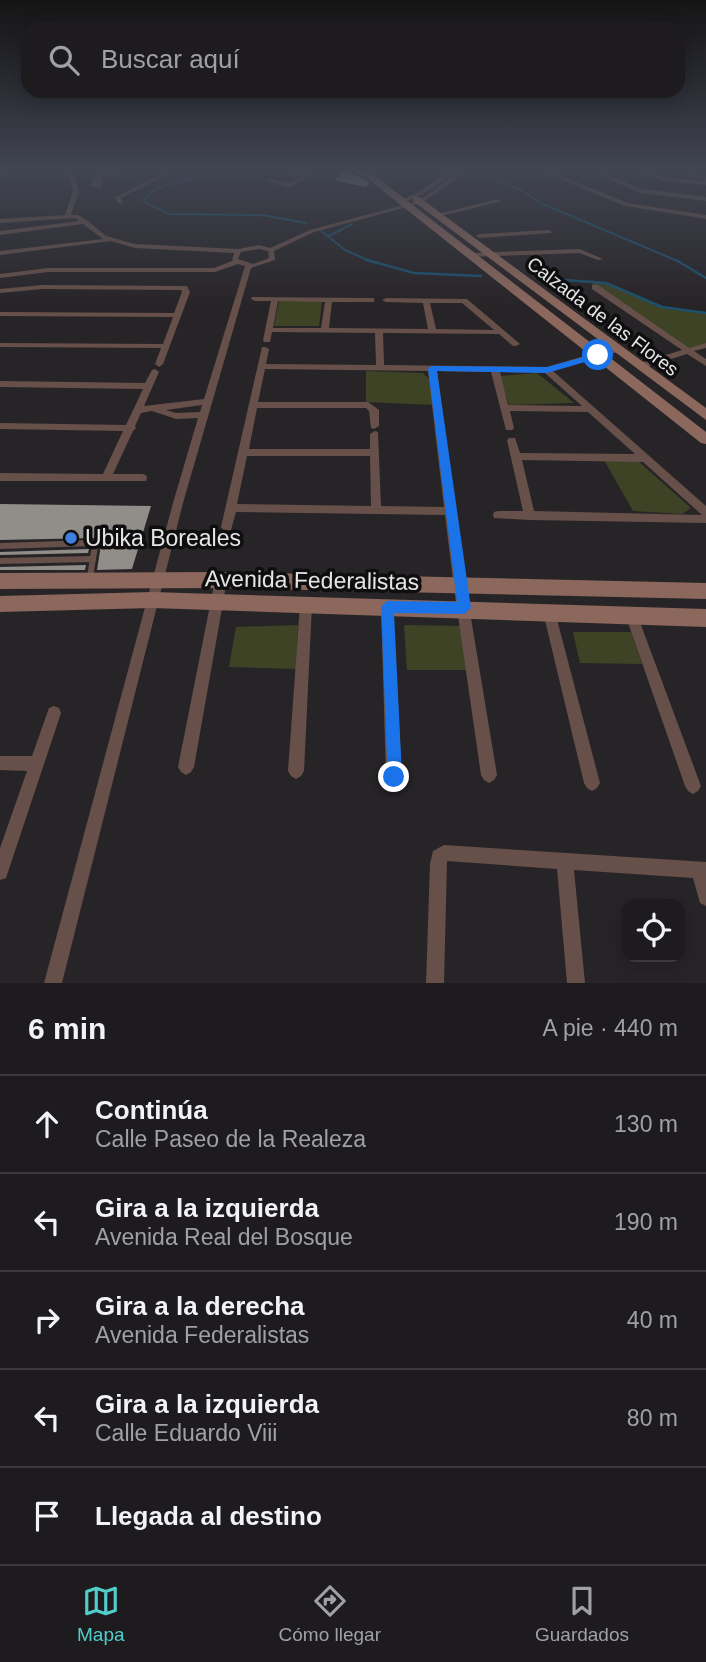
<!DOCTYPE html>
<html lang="es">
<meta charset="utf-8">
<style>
body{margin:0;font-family:Arial,sans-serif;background:#2a282a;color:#f1f3f6}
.controls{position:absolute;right:21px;bottom:21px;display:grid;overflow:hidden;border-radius:14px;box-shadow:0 4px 18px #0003}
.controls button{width:63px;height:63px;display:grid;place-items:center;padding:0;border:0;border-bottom:2px solid #3b393b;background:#1d1b1d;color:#f1f3f6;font:35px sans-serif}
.stop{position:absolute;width:21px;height:21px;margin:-16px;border:5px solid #1a73e8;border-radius:50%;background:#fff}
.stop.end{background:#1a73e8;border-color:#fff;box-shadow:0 2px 7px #0008}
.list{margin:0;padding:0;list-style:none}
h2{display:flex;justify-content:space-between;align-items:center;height:91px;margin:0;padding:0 28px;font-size:30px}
h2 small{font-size:23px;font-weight:400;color:#a0a1a4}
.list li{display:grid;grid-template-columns:46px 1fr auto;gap:21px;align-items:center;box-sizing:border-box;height:98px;padding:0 28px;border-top:2px solid #3b393b}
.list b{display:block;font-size:26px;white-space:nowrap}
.list p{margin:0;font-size:23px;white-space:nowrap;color:#a0a1a4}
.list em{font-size:23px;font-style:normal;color:#a0a1a4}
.icon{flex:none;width:38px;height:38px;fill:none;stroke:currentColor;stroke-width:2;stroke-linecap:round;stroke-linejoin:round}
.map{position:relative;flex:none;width:706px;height:983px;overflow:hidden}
.search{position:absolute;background:#1d1b1d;box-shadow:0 4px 18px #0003;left:21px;right:21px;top:21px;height:77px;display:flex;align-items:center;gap:18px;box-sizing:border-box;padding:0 24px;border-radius:21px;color:#a0a1a4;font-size:26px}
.sheet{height:581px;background:#1d1b1d}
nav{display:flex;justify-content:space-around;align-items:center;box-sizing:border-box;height:98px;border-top:2px solid #3b393b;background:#1d1b1d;font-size:19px;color:#a0a1a4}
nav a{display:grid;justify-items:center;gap:4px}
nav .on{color:#52cdcc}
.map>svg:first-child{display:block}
</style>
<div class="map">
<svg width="706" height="983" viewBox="0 0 706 983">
<rect width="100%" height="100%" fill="#272427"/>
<g fill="#3e4325">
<polygon points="589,280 606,283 661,307 706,313 706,343 688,349 595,287"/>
<polygon points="279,301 322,301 319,326 274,326"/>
<polygon points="366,371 423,373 429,379 434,405 366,402"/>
<polygon points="537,373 574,403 509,405 499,376"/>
<polygon points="604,460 638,461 691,508 682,514 633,511"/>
<polygon points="298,625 296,669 229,667 236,627"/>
<polygon points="404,625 465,626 472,670 407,670"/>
<polygon points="573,632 631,632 642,664 580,663"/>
</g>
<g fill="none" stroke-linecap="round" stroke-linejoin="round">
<g stroke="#1b516d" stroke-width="2">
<path d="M190 169 194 173 191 180C176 183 150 185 144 202L169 214 261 215 306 223"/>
<polyline points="484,169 494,180 519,189 543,204 680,262"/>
<polyline points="11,173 54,169"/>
<polyline points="319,229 345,250 372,262"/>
<polyline points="329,236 352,224"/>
</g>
<g stroke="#1b516d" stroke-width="2.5">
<polyline points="367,260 414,273 481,276"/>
<polyline points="676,260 706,278"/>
<polyline points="536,278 606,283 662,307 706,313"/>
</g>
<polygon fill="#1b516d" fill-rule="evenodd" points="0,171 14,173 0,175"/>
</g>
<g fill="#918e8a">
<polygon points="345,170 367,181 370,184 365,187 334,180"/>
<polygon points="0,504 151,506 132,569 97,570 101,545 94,538 0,540"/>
<polygon points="89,549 88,553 0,555 0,552"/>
<polygon points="86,565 85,570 0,570 0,567"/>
</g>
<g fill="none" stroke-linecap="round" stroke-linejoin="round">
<g stroke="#665049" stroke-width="6">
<polyline points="0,546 92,543 95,546 90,577"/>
<polyline points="0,561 93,559"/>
</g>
<g fill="#665049" fill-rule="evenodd">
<path d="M123 169H142L101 174 100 176 103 178 101 189 91 186C95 166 106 171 123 169Z"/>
<polygon points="160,169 167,169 172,172 121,198 123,203 119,203 114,198 165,172"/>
<polygon points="252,169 258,169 258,170 255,172"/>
<polygon points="288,169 307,172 311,169 318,169 290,188 267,181 270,179 291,183 303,175 288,171"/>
<path d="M451 169H457C444 180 415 204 399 201L419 192Z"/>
<path d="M458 169H464L462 175 422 203 314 232 274 251 275 260 251 268 183 503 62 983H44L173 503 198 418 176 419 152 411 141 413 135 426 136 428 133 431 113 474H142L146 475 147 478 146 481H0V473L103 474 123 431 0 429V423L126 425 143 389 0 387V381L145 383 152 370 155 369 159 372 144 406 204 399 245 266 238 264 215 272H48L0 278V274L48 268H214L232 261 234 253 135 248 111 241 0 255V251L103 239 83 224 0 235V231L79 221 75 218 0 223V219L65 215 73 191 68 174 71 172 74 174 79 191 71 215H78L88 221 106 236 135 244 238 249 259 245 270 248 310 230 418 201 457 173ZM259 249 268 251 269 258 253 264 238 259 241 252ZM202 405 200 412 176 413 166 410Z"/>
<polygon points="514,169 524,169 509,174 506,172"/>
<polygon points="536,169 544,169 628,203 706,215 706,219 625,206"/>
<polygon points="630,169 638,169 663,177 704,181 680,169 687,169 706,178 706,185 662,181"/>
<polygon points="599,173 603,173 642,189 706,197 706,201 641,193 599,175"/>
<polygon points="497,199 500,201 499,202 437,217 434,215"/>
<polygon points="549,230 552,232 551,233 479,238 476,236 479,234"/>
<polygon points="580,249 603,259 598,260 579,253 470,257 467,255 470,253"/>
<polygon points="42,285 184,286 187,286 190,292 163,364 159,367 155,364 161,348 0,347 0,343 163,344 173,317 0,316 0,312 174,313 182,292 181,290 42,289 0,293 0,289"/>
<polygon points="592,285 598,285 689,348 706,343 706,348 694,351 706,359 706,366 687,354 643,368 637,368 637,364 682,350 592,289"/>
<path d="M252 297 371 298H374V302H332L329 328 428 329 423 303 386 302 382 300 386 298 467 299 520 344 516 346H513L499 334 383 333 384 365 547 367 615 347H621V351L553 371 706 506V523L530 520 494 518 493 515 494 512 498 511H523L507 440 509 438H515L520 453 635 454 588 412 510 411 514 428 512 430H506L491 372 437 371 466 588 497 775 494 780 489 783 484 780 481 775 454 588 445 515 236 512 231 530H223L221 527 262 347H265L269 349 266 364 376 365 375 333 272 332 270 342H264L263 340 271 301H255L251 299ZM278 301 325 302 321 328H273ZM430 303H462L494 330 436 329ZM265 369 428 371 444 507 381 506 378 432 375 431 370 434V449H249L257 408H366L369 411 371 428 374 429 379 426V410L368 402H258ZM500 372 545 373 582 406 508 405ZM247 456H370L371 506 237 504ZM522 460 643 462 702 515 534 511Z"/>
<polygon points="221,575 225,576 227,580 194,767 191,772 186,775 181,772 178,767 215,580 217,576"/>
<polygon points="306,600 310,601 312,605 304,771 301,776 296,779 291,776 288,771 300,605 302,601"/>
<polygon points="387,601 391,603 393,607 402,777 399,782 394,785 389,782 386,777 381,607 383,603"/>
<polygon points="549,606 553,608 555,612 600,783 597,788 592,791 587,788 584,783 543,612 545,608"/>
<polygon points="632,611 636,613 638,617 701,786 698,791 693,794 688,791 685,786 626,617 628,613"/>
<polygon points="54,706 59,708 61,713 6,878 0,880 0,848 27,771 0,770 0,756 32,756 49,708"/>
<polygon points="444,845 706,862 706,906 700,903 693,878 574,870 585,983 567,983 557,869 447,861 444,983 426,983 430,864 433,851"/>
</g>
<g fill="#8b675c" fill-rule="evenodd">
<polygon points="347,169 358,169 374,175 706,432 706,444 701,443 368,179"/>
<polygon points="413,197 419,197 706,408 706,420 413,201"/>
<polygon points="221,572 706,583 706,599 221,588 0,589 0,573"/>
<polygon points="152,592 706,609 706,627 152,608 0,612 0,596"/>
</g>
</g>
<linearGradient id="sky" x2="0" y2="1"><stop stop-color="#151415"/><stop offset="0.55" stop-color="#414552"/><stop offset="1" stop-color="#414552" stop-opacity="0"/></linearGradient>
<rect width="706" height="307" fill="url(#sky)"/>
<polygon fill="#1a73e8" points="598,353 602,357 547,373 437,371 471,608 464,614 394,613 402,777 394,785 388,783 381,607 387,601 457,602 428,368 432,366 547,367"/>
<circle fill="#3f7fe0" stroke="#0f0e0f" stroke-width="2.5" cx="71" cy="538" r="7"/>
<g text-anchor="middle" stroke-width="7" stroke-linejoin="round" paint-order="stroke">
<g font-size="19" fill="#e6e4e6" stroke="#0f0e0f">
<text transform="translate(603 316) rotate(37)" y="7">Calzada de las Flores</text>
</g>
<g font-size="23" fill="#e6e4e6" stroke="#0f0e0f" text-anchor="start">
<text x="85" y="546">Ubika Boreales</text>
</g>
<g font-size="23" fill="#e6e4e6" stroke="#0f0e0f">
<text transform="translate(312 580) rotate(1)" y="8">Avenida Federalistas</text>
</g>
</g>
</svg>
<div class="controls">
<button><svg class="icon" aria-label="locate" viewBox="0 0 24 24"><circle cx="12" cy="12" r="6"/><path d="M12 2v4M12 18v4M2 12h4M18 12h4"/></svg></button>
</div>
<div class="stop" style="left:598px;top:355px"></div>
<div class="stop end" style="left:394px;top:777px"></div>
<div class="search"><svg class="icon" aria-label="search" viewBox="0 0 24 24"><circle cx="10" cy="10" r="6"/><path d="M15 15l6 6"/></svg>Buscar aquí</div>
</div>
<section class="sheet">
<h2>6 min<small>A pie · 440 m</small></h2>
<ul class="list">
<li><svg class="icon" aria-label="ahead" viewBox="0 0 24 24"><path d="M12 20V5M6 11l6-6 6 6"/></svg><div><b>Continúa</b><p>Calle Paseo de la Realeza</p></div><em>130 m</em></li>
<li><svg class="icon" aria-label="left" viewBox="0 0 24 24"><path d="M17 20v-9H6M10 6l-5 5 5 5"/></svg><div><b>Gira a la izquierda</b><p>Avenida Real del Bosque</p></div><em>190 m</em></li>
<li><svg class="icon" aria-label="right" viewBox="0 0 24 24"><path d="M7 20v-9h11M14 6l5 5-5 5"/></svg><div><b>Gira a la derecha</b><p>Avenida Federalistas</p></div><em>40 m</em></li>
<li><svg class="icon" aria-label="left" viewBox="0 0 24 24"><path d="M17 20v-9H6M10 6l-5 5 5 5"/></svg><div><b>Gira a la izquierda</b><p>Calle Eduardo Viii</p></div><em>80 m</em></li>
<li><svg class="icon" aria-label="arrive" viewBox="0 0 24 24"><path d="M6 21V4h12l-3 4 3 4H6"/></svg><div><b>Llegada al destino</b></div></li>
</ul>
</section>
<nav>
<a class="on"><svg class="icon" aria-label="map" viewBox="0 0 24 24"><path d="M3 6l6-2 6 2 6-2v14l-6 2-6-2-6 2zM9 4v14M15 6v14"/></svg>Mapa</a>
<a><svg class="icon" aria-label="directions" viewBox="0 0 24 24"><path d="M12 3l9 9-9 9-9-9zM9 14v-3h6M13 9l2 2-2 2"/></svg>Cómo llegar</a>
<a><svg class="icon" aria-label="saved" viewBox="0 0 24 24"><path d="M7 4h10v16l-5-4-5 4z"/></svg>Guardados</a>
</nav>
